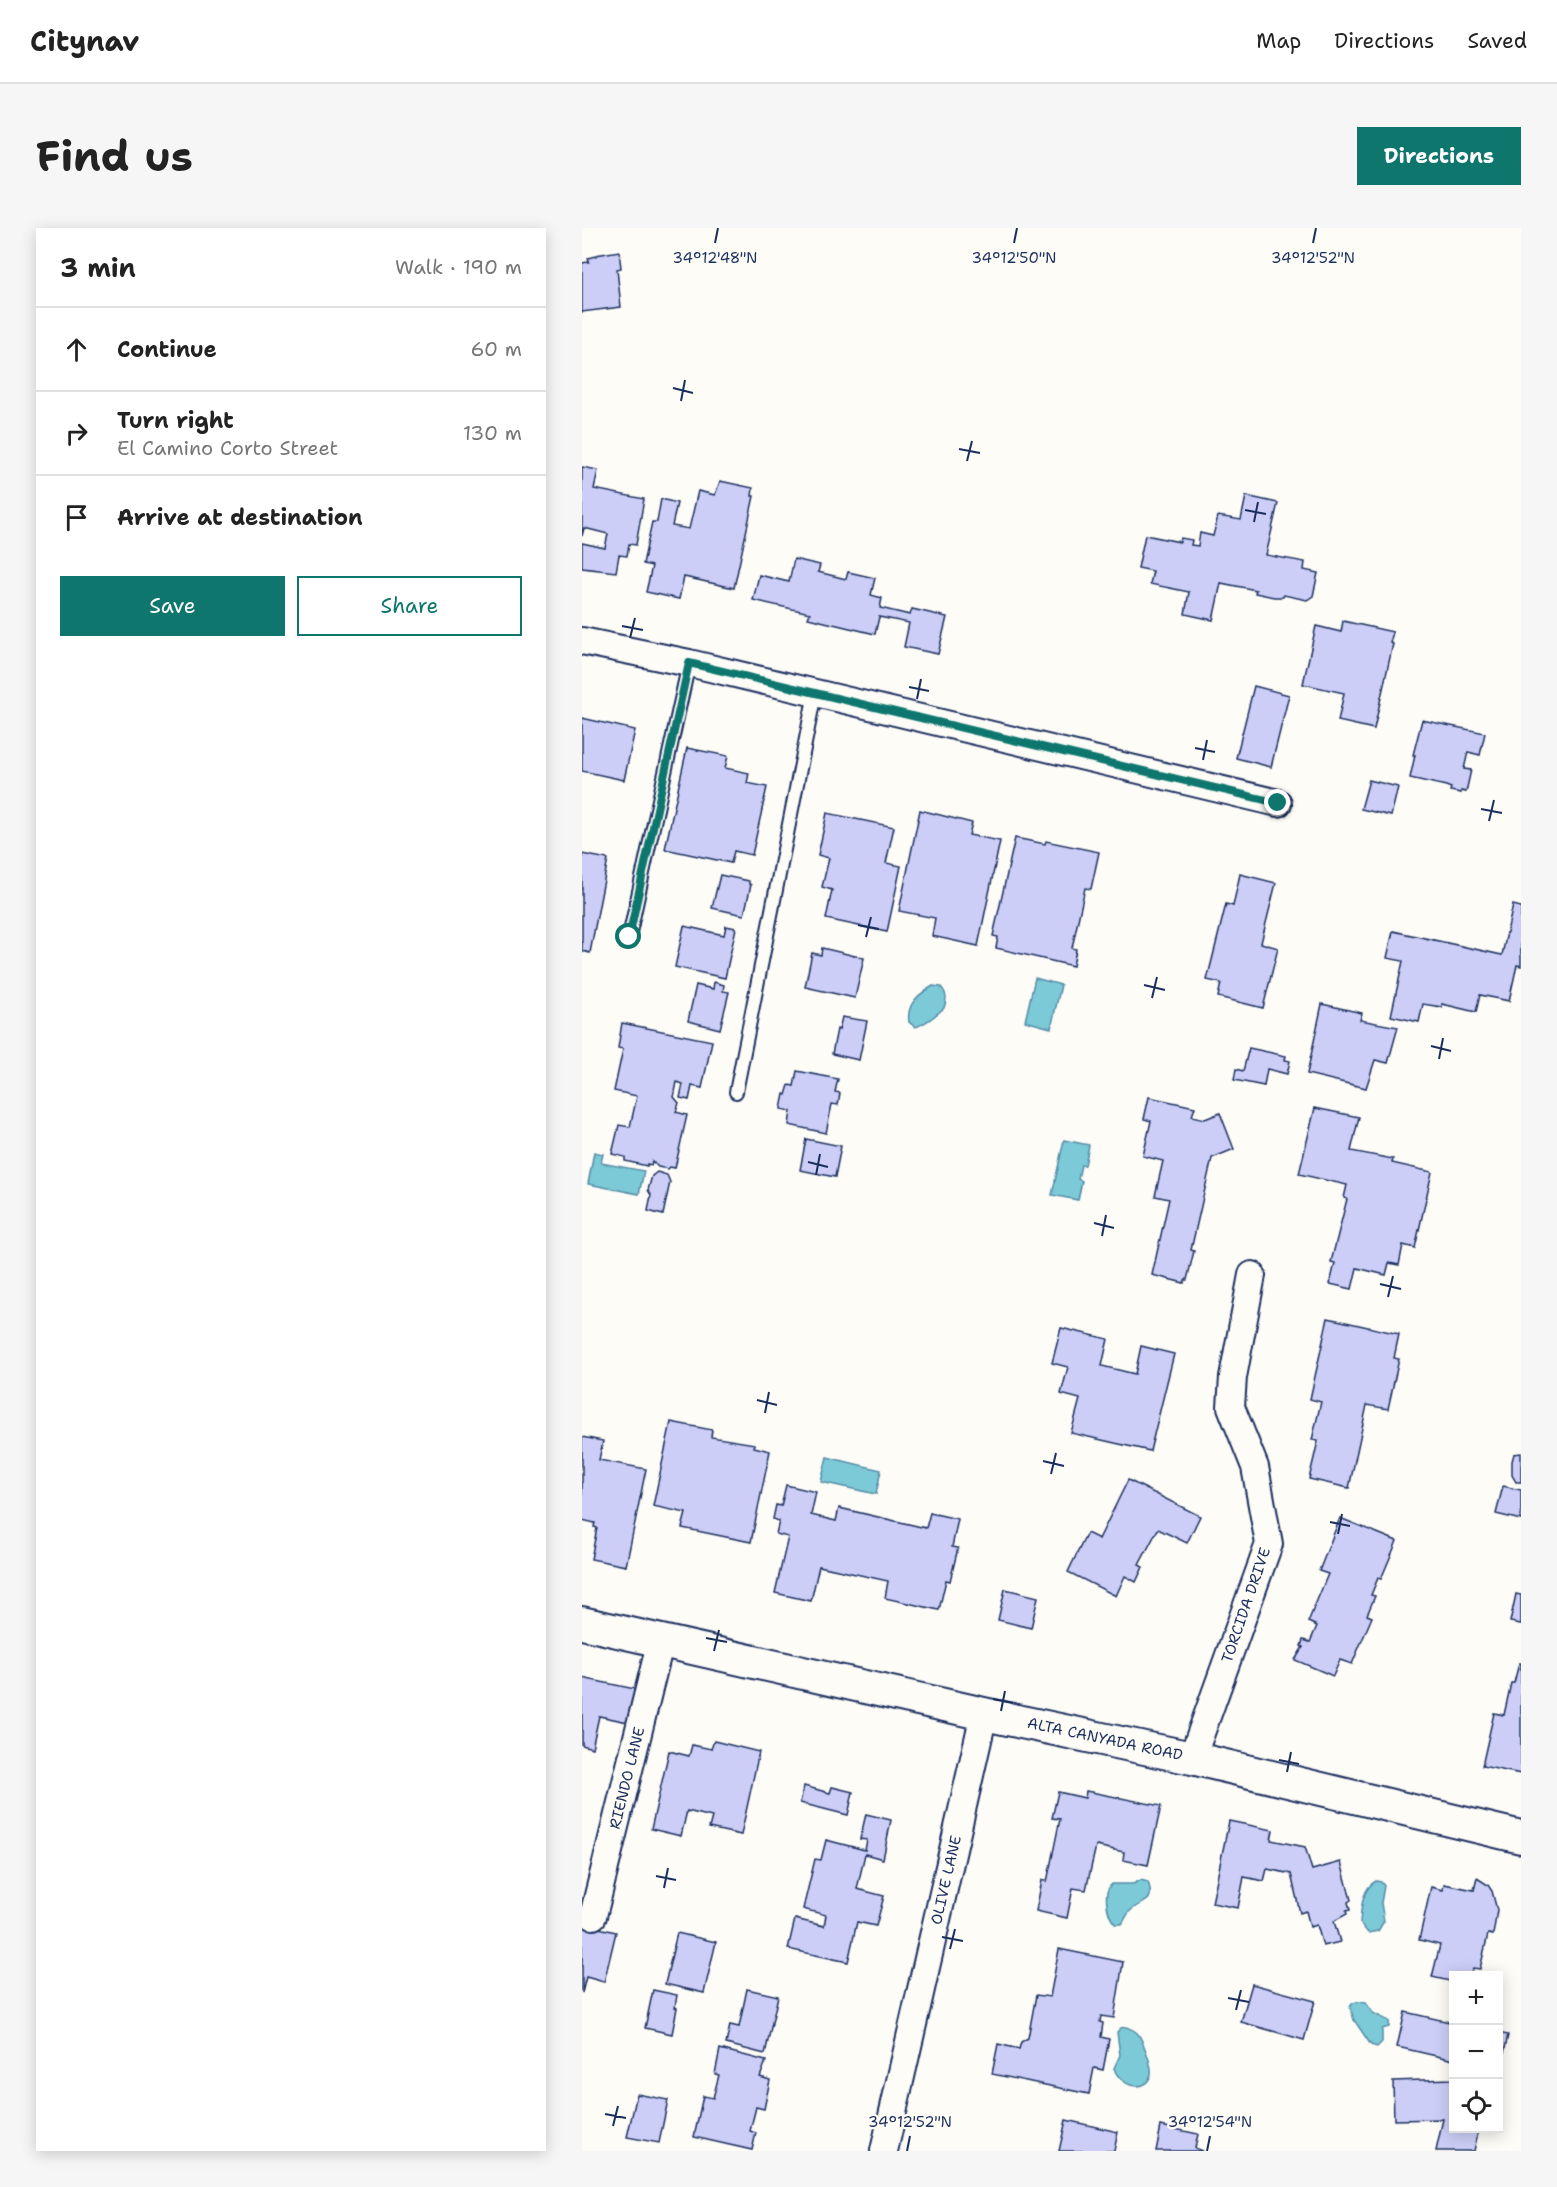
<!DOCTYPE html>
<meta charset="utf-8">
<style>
body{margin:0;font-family:"Shantell Sans",sans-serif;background:#f6f6f6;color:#222}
.controls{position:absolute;right:18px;bottom:18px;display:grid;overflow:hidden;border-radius:0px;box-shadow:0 3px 15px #0003}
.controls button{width:54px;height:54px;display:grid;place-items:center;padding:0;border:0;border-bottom:2px solid #e0e0e0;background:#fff;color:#222;font:30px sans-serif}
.stop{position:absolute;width:18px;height:18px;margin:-14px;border:4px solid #0f766e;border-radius:50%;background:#fff}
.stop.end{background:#0f766e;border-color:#fff;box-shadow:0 2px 6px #0008}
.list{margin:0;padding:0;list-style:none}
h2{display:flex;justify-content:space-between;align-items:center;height:78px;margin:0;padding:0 24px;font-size:26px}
h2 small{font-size:20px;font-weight:400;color:#767676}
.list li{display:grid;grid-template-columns:39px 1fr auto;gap:18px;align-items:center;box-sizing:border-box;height:84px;padding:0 24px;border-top:2px solid #e0e0e0}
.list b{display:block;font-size:22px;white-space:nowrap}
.list p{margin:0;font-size:20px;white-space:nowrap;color:#767676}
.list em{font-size:20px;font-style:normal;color:#767676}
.actions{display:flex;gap:12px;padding:18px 24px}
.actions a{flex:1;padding:14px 0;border:2px solid #0f766e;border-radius:0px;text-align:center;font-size:21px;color:#0f766e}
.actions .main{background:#0f766e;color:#fff}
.icon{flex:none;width:33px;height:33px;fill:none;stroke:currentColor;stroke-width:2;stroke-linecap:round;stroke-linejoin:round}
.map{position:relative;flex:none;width:939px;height:1923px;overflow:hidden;border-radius:0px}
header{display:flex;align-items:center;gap:36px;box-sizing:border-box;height:84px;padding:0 30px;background:#fff;border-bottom:2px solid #e0e0e0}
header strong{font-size:28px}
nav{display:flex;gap:33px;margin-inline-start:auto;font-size:21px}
.intro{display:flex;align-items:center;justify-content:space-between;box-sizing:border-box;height:144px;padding:0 36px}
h1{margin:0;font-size:42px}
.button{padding:15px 27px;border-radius:0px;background:#0f766e;color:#fff;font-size:21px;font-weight:700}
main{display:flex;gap:36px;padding:0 36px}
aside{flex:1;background:#fff;border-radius:0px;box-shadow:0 3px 15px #0003}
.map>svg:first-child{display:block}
</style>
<header>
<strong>Citynav</strong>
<nav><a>Map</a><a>Directions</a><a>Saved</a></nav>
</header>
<div class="intro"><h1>Find us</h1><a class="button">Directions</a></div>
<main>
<aside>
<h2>3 min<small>Walk · 190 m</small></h2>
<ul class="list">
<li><svg class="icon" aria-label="ahead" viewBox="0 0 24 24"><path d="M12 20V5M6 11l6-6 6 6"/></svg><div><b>Continue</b></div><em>60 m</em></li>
<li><svg class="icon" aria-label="right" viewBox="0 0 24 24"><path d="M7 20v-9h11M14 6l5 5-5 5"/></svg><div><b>Turn right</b><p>El Camino Corto Street</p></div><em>130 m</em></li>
<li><svg class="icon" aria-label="arrive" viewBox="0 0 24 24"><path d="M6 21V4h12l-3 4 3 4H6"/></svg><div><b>Arrive at destination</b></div></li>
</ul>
<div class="actions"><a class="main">Save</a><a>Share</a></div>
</aside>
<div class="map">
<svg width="939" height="1923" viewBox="0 0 939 1923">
<rect width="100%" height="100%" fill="#fdfcf7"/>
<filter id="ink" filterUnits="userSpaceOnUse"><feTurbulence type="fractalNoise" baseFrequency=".0167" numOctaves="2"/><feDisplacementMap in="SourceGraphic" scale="12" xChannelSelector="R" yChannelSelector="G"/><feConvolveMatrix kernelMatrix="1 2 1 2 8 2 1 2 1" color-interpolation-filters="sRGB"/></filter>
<g filter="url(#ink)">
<g fill="#7bcad7" stroke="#558ca7" stroke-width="1.5">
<polygon points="453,750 479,757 469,800 443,793"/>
<path d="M351 758 359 759C365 766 365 771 362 780 354 787 343 797 333 799L327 794C324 776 337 766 351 758Z"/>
<polygon points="482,912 507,917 503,937 499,937 496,951 500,953 496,972 470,967"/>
<polygon points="12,924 21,926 19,935 62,943 57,966 6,956"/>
<polygon points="245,1229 299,1242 294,1266 239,1254"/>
<path d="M559 1652 566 1654C574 1677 560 1672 548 1683 545 1686 543 1692 540 1696H533C525 1687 520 1664 530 1656H551Z"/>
<path d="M794 1653 799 1654 802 1658 799 1675 802 1693 796 1703 786 1705 778 1695C779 1681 780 1660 794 1653Z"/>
<polygon points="777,1774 784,1775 791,1785 807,1793 807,1799 800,1801 800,1814 795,1819 789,1817 772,1792 768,1779 771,1775"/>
<path d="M544 1799C549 1801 553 1802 556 1806 560 1811 571 1839 569 1846 564 1866 538 1859 532 1840L538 1827 535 1804 539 1800Z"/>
</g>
<g fill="#cccef7" stroke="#1b2f5e" stroke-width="1.5">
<polygon points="37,23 39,40 35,41 39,79 0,84 0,35 7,34 6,30 14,28 14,27"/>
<polygon points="0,239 16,242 12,261 62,271 54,317 47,316 45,328 37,327 34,344 0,340 0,315 23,320 26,306 2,300 0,308"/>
<polygon points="138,253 171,260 170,268 172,268 152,360 102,349 97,371 64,364 70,338 61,336 70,294 75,294 79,271 95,275 90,298 107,301 116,263 133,267"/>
<polygon points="664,268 696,275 684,327 723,334 722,342 736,345 731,368 725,372 702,367 701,369 692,369 673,365 674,362 639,355 631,392 603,386 607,364 568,356 571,343 556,340 563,307 598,314 599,310 610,312 609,317 616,318 618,305 631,308 636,288 659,292"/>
<polygon points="212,331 238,337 236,344 264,351 266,344 293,350 289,367 300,370 298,380 328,387 330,381 365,389 356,426 322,419 327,395 297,389 293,406 226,390 228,385 171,372 177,347 207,354"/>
<polygon points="761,393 811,404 808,415 811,416 792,501 756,493 762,465 721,456 734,398 759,404"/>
<polygon points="672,458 707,467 689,539 654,530"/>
<polygon points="0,490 53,502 42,552 0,543"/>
<polygon points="840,492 903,505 898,527 886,524 882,541 889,542 884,564 879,563 879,565 868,563 869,560 864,558 828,550 833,527 831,527"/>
<polygon points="105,520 146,528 143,540 167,545 165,555 185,559 170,627 152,623 149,635 83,621"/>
<polygon points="787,552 816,559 809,588 779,581"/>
<polygon points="338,582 390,595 387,607 418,613 396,718 350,708 353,690 317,683"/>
<polygon points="245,585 312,599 304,635 319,638 305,704 244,691 250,662 240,659 247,630 236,627"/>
<polygon points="433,610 463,616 464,613 517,624 509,661 503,660 490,720 494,721 491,738 414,720 416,709 411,708"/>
<polygon points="0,626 26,631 8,725 0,723"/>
<polygon points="658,646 694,655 679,715 696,720 681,780 636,769 639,755 625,752 644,676 651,678"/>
<polygon points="138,647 167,653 167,656 169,657 162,687 130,680"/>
<polygon points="931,677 939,679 939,738 935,737 927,773 898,767 894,784 860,776 860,779 841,776 837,794 809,788 821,733 805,730 811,703 920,727"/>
<polygon points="102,698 142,707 144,698 154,700 143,750 93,739"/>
<polygon points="240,720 282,730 273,770 223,759 230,725 239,727"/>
<polygon points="132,754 142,757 141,763 147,764 138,801 106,793 114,757 131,761"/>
<polygon points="740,776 780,785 778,792 816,799 806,835 793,832 784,860 725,846"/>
<polygon points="260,789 285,793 277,832 250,826 255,801 257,802"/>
<polygon points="40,795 130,813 120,860 110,858 107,872 98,870 101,856 95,854 92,869 97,875 94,884 105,887 93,940 88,939 86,941 76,939 70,933 69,937 65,936 65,938 43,933 43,929 30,926 37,897 48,899 55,868 32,863 41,821 36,820"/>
<polygon points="667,820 704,828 703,832 708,833 705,846 685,841 682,858 652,852 654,841 661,843"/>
<polygon points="215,843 256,851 253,864 258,865 256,877 250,876 244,905 207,897 209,883 199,881 202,866 204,867 207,857 212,858"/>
<polygon points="567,869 613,879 610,888 623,891 638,885 652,921 630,930 609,1022 612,1023 605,1052 603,1052 602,1055 570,1047 587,971 573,968 581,933 561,928 569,893 562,891"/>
<polygon points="733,880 777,889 769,923 811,931 810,935 850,944 833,1020 821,1017 817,1037 807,1035 804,1047 775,1040 770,1061 748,1056 753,1035 749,1034 765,971 762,970 765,957 717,946"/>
<polygon points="224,911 259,918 253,949 218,942"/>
<polygon points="75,944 85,947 88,954 81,987 66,983 69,967 66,962 70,948"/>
<polygon points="746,1090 817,1106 812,1130 817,1131 806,1181 785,1177 767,1260 727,1251 736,1213 730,1212 739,1174 728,1171"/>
<polygon points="479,1100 526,1111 520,1138 553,1146 559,1118 592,1126 568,1223 489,1205 498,1171 479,1166 486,1139 470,1135"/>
<polygon points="89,1194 130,1202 129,1209 173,1216 172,1219 188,1223 169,1314 100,1300 104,1285 71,1278"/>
<polygon points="0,1209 21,1213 17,1232 64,1241 44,1338 9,1331 15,1300 12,1299 13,1295 0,1292"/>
<polygon points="939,1225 939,1254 934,1254 930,1247 930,1233 932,1226"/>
<polygon points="546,1252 618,1288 605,1315 576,1301 557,1337 561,1339 554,1354 543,1348 534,1368 486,1344 505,1305 517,1311"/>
<polygon points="204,1257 234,1264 229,1287 254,1293 257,1280 344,1300 348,1285 376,1291 370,1319 376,1320 368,1353 364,1352 357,1382 303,1370 306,1353 237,1338 229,1373 193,1365 206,1309 194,1306 197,1293 191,1291 194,1277 199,1278"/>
<polygon points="921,1258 939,1262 939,1292 914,1286"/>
<polygon points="758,1290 815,1313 799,1351 796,1350 789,1367 793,1368 785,1387 790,1389 770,1436 758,1432 751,1448 713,1432 721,1419 719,1418 721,1412 728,1414 735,1398 726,1394 746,1346 737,1343"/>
<polygon points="423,1361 456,1369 449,1400 416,1392"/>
<polygon points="934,1366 939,1367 939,1396 928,1394"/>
<polygon points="937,1435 939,1435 939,1546 900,1538 912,1485 922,1487 929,1455 932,1455"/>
<polygon points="0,1450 53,1461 46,1494 17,1488 10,1520 0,1517"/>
<polygon points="132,1513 177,1524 159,1607 127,1600 130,1589 105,1583 99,1608 69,1601 87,1523 107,1528 110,1517 129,1521"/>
<polygon points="222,1558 248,1565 250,1559 271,1564 266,1587 218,1575"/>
<polygon points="504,1563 579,1578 566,1637 541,1632 542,1624 514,1618 504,1662 491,1660 485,1690 454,1683 460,1652 465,1654 478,1591 470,1590 476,1564 503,1570"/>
<polygon points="284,1586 309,1592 301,1631 283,1626 275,1661 302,1668 294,1698 275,1694 266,1734 206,1721 213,1691 242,1698 244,1687 221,1681 233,1631 239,1632 244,1612 283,1622 285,1612 278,1611"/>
<polygon points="647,1593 691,1602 689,1612 723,1619 730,1642 759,1634 769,1672 766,1674 768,1682 764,1683 765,1686 752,1693 758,1714 741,1718 735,1697 728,1699 724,1683 718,1685 709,1646 685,1641 682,1653 662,1649 656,1680 630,1675"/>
<polygon points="895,1650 906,1657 910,1663 915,1682 911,1707 906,1706 898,1741 891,1740 889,1748 872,1748 872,1754 850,1749 858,1717 837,1712 849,1659 861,1662 862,1656 892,1662"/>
<polygon points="0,1696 34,1704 22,1754 4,1749 0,1765"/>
<polygon points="95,1705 134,1714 122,1765 83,1756"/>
<polygon points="477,1721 541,1734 532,1790 519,1788 518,1794 521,1795 519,1809 527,1811 521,1842 512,1840 507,1866 410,1846 416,1816 437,1821 439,1814 446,1810 454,1767 468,1769"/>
<polygon points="670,1756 733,1773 722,1812 659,1794"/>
<polygon points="165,1761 196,1768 183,1826 144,1816 148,1797 157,1799"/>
<polygon points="71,1762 95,1767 93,1779 95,1780 90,1806 63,1800"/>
<polygon points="823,1784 872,1795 872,1832 815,1819"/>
<polygon points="916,1805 926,1807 917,1847 916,1847"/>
<polygon points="138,1821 184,1833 178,1849 188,1852 182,1881 174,1879 168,1903 174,1905 170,1922 112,1909 121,1868 131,1870 137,1847 133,1846"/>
<polygon points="872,1842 872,1900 897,1900 892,1923 854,1923 861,1891 812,1892 811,1853 870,1851"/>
<polygon points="55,1866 86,1872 77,1915 45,1909"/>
<polygon points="484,1892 536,1904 532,1923 477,1923"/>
<polygon points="579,1898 616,1906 613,1920 621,1923 574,1923"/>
</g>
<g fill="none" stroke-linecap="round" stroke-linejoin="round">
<defs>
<g id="service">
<polyline points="47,709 107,435"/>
<polyline points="154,864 233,465"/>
</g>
<g id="minor">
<polyline points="0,413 107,435 696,575"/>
<polyline points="610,1530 687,1316 673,1239 649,1179 651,1149 670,1047"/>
<polyline points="11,1688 79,1412"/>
<polyline points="302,1923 402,1486"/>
</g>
<polyline id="tertiary" points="0,1395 402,1486 610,1530 939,1609"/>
</defs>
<use href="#service" stroke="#1b2f5e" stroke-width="16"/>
<use href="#minor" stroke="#1b2f5e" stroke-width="30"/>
<use href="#tertiary" stroke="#1b2f5e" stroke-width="36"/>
<use href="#service" stroke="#fdfcf7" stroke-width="12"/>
<use href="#minor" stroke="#fdfcf7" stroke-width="26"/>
<use href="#tertiary" stroke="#fdfcf7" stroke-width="32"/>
</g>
</g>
<g fill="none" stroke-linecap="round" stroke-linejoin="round" filter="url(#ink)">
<polyline stroke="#0f766e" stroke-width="8" points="47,709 107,435 696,575"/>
</g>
<path fill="none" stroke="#1b2f5e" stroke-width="2" d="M133 15 136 0M432 15 435 0M731 15 734 0M91 160 111 165M99 173 103 152M377 221 398 225M385 233 390 213M663 282 684 286M672 294 676 274M40 398 61 402M48 410 53 390M327 459 347 463M335 471 339 451M613 520 633 524M621 532 625 512M899 581 920 585M907 593 912 572M276 697 297 701M284 709 289 689M562 757 583 762M570 770 575 749M849 818 869 823M857 831 861 810M226 934 246 939M234 947 238 926M512 995 532 1000M520 1008 524 987M798 1056 819 1061M806 1069 811 1048M175 1172 195 1177M183 1185 187 1164M461 1233 482 1238M469 1246 474 1225M748 1294 768 1298M756 1306 760 1286M124 1410 145 1414M132 1423 137 1402M411 1471 431 1475M419 1483 423 1463M697 1532 717 1536M705 1544 709 1524M74 1648 94 1652M82 1660 86 1640M360 1709 381 1713M368 1721 373 1701M646 1770 667 1774M654 1782 659 1762M23 1886 44 1890M31 1898 36 1878M325 1923 328 1908M625 1923 628 1908"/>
<g text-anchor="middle" stroke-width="4.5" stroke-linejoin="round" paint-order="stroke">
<g font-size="15" fill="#1b2f5e" stroke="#fdfcf7">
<text transform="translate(664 1377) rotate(-71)" y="5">TORCIDA DRIVE</text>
<text transform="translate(523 1511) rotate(12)" y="5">ALTA CANYADA ROAD</text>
<text transform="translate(45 1550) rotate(-76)" y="5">RIENDO LANE</text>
<text transform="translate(364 1652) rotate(-77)" y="5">OLIVE LANE</text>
</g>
</g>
<g font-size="15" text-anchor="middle" fill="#1b2f5e" stroke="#fdfcf7" stroke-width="4.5" stroke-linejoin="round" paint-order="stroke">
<text x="133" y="35">34°12'48"N</text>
<text x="432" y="35">34°12'50"N</text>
<text x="731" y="35">34°12'52"N</text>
<text x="328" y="1899">34°12'52"N</text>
<text x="628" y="1899">34°12'54"N</text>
</g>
</svg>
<div class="controls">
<button>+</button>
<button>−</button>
<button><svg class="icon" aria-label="locate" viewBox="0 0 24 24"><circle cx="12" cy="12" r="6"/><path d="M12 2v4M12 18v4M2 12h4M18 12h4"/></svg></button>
</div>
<div class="stop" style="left:47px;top:709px"></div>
<div class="stop end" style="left:696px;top:575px"></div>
</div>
</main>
